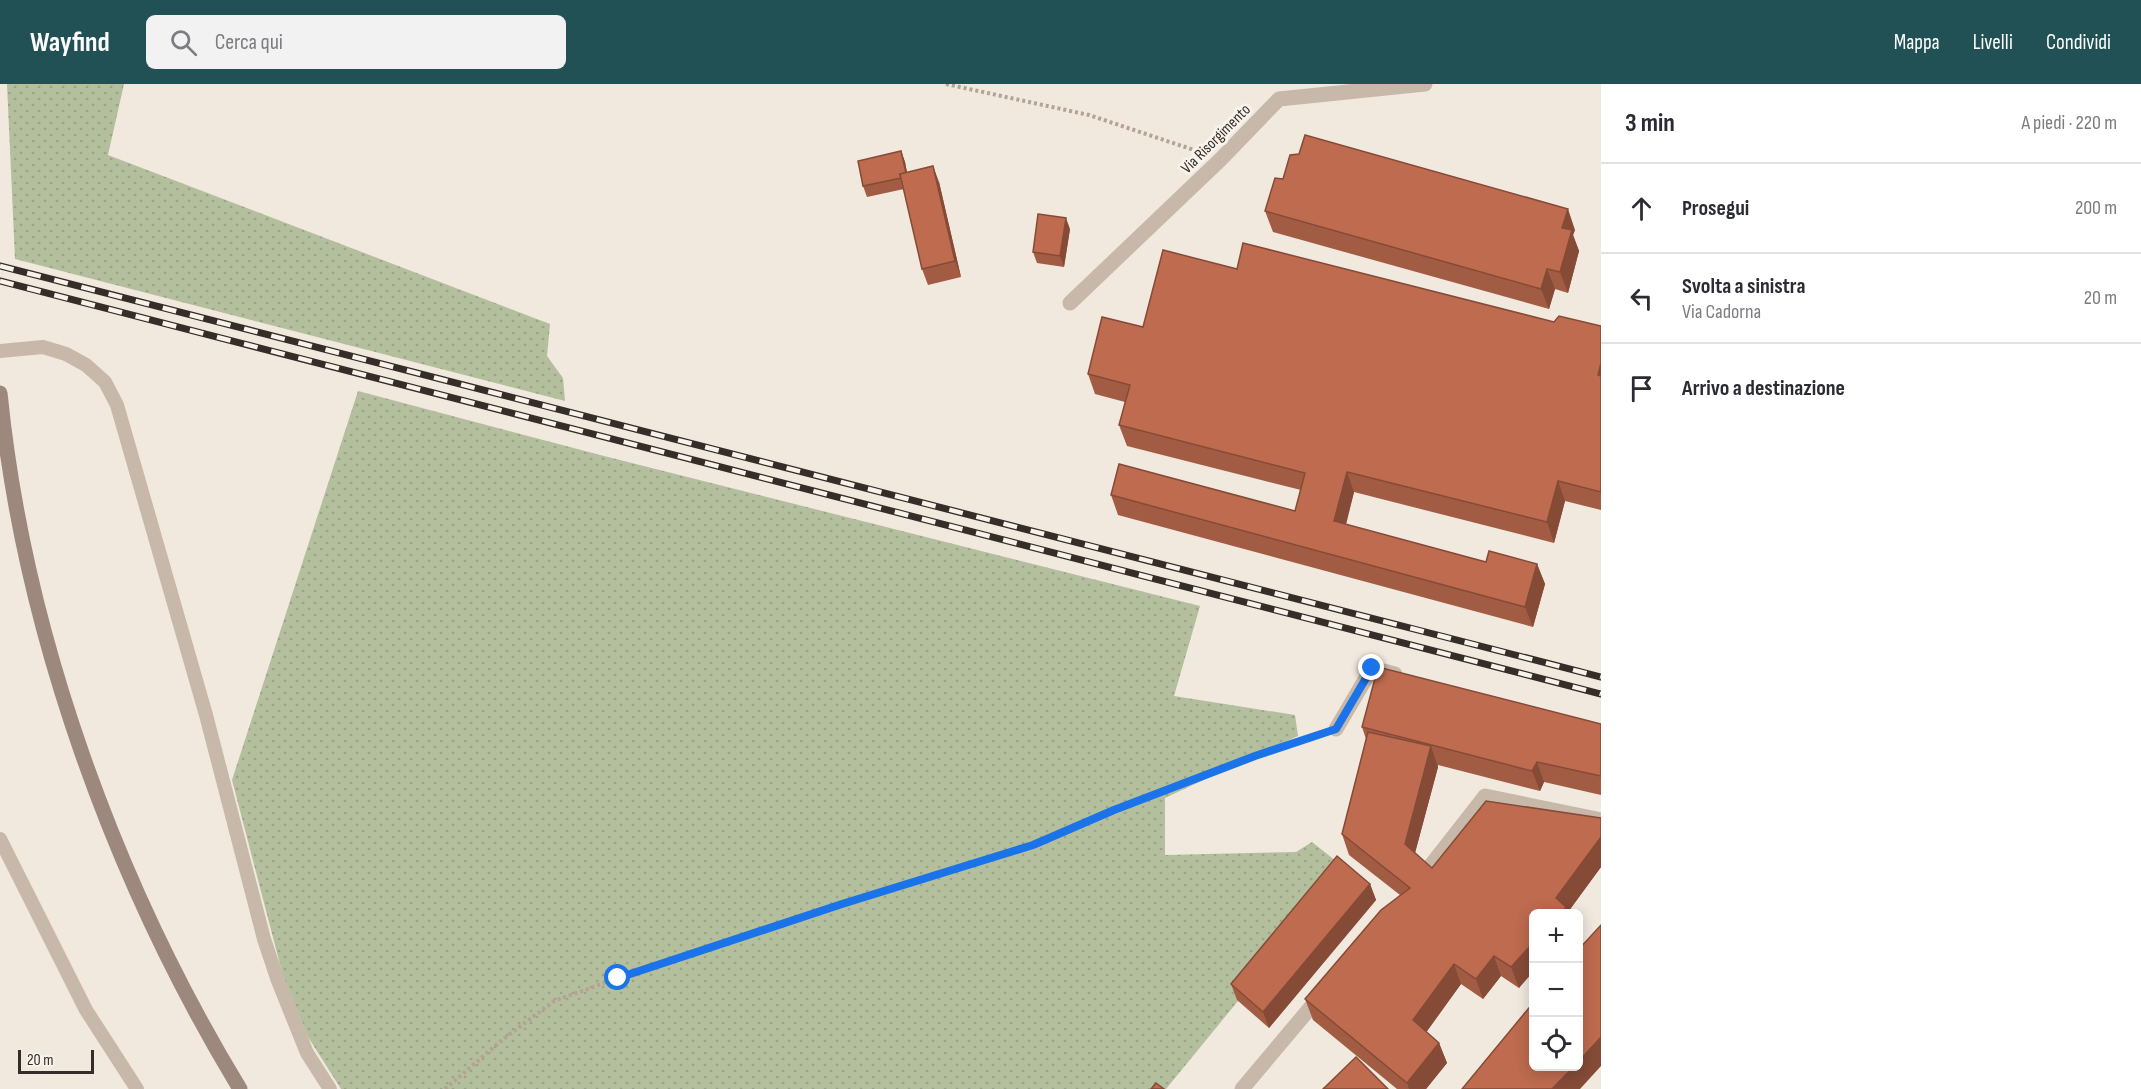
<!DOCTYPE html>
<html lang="it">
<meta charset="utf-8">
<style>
body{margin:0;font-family:"Sofia Sans Condensed",sans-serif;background:#f2f2f3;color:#2b2b33}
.controls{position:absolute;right:18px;bottom:18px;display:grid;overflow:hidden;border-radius:9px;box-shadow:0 3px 15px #0003}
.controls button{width:54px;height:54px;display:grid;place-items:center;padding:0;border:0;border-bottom:2px solid #e1e1e2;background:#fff;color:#2b2b33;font:30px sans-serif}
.scale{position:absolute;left:18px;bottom:15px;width:76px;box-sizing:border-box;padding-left:6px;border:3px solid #362d29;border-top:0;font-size:16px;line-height:21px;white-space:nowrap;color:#362d29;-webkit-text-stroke:4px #f9f2ea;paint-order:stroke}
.stop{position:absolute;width:18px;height:18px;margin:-14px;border:4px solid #1a73e8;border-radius:50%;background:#fff}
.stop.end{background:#1a73e8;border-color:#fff;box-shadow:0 2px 6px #0008}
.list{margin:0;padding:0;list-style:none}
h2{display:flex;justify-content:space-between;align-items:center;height:78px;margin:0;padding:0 24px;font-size:26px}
h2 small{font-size:20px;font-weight:400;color:#7c7c81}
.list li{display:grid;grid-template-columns:39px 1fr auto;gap:18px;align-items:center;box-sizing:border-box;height:90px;padding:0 24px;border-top:2px solid #e1e1e2}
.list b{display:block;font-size:22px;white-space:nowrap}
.list p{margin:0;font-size:20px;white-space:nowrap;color:#7c7c81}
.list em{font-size:20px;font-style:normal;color:#7c7c81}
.icon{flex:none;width:33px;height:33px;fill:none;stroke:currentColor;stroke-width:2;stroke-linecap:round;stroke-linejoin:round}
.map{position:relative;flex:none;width:1601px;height:1005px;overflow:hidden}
header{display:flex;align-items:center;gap:36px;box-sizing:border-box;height:84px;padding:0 30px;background:#215155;color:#fff}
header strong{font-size:28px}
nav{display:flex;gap:33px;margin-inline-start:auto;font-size:21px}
.search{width:420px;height:54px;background:#f2f2f3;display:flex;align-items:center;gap:15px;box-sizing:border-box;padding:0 21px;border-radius:9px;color:#7c7c81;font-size:22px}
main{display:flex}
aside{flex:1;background:#fff}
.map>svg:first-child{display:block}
</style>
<header>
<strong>Wayfind</strong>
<div class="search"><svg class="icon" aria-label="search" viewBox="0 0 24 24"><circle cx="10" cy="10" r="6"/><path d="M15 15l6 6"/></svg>Cerca qui</div>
<nav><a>Mappa</a><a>Livelli</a><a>Condividi</a></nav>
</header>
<main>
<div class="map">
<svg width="1601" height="1005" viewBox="0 0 1601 1005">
<defs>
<pattern id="grass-dots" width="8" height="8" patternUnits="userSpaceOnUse" patternTransform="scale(1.5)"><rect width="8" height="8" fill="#b4bf9e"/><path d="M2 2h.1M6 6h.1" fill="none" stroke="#9ba488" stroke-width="1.8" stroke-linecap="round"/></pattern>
</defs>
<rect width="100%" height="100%" fill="#f1e8de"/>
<g fill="url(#grass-dots)">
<polygon points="7,0 124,0 108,71 550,240 547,272 563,294 565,317 15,175"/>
<polygon points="358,307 604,372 1200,522 1174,612 1295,631 1298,652 1165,714 1165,771 1296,768 1312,758 1346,785 1166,1005 341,1005 308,953 283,892 232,696"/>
</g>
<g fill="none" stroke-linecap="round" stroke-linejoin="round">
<g stroke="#b4a294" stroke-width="4" stroke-dasharray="3 3" stroke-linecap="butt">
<polyline points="946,0 1089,31 1200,68"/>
<polyline points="445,1005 502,956 554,917 618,894 842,820 1033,761 1114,726 1255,672 1318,651"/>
</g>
<g stroke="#c8b8aa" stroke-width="14">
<polyline points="0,267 43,263 66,270 86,281 105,298 117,321 206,631 264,855 278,897 307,969 330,1005"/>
<polyline points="0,755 86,926 137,1005"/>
</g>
<g stroke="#c8b8aa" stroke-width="15">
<polyline points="1070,219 1221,75 1279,15 1425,0"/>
<polyline points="1336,645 1372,584 1395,590"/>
<polyline points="1424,790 1485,712 1601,736"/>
<polyline points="1242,1005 1321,911"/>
</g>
<path stroke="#9c887c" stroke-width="15" d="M0 309C24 549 115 799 240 1005"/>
<defs>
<g id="rail">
<polyline points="0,182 1601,593"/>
<polyline points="0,197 1601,610"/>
</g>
</defs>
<use href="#rail" stroke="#362d29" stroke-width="7"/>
<use href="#rail" stroke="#f9f2ea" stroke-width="4.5" stroke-dasharray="14" stroke-linecap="butt"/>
</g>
<g fill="#a35c44">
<polygon points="901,67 905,78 907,89 939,98 961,193 928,201 922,185 904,105 867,113 863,102"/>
<polygon points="1265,127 1575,146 1573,151 1579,167 1568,209 1555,205 1549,225 1273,148"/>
<polygon points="1070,145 1064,183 1037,179 1033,168"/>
<polygon points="1237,185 1554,238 1601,242 1601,426 1565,417 1554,459 1354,408 1346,441 1486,478 1537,480 1545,500 1533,543 1118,431 1111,411 1295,427 1301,406 1127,362 1119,341 1125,318 1095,310 1088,290 1143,243"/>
<polygon points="1601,640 1601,711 1544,698 1540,707 1438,681 1438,683 1415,769 1432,784 1601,734 1601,783 1568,828 1519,904 1501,892 1483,915 1461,900 1426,948 1439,959 1447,979 1426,1005 1397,1005 1313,936 1305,915 1400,811 1349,771 1342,750 1366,655 1362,643"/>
<polygon points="1370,800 1376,816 1269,944 1237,916 1231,900"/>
</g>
<g fill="#854b37">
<polygon points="901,67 905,78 910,104 906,93"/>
<polygon points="933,82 939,98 961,193 955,177"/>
<polygon points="1568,125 1575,146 1573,151 1579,167 1568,209 1560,188 1562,144"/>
<polygon points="1066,134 1070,145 1064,183 1060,172"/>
<polygon points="1547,185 1555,205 1549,225 1541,205"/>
<polygon points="1601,279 1601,300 1598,291"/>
<polygon points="1347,388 1354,408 1341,458 1334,437"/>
<polygon points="1558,397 1565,417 1554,459 1547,438"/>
<polygon points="1537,480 1545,500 1533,543 1525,523"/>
<polygon points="1431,662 1438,683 1412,780 1405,760"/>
<polygon points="1537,678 1544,698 1540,707 1532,687"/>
<polygon points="1601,753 1601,783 1568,828 1568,830 1561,830 1556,814"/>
<polygon points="1370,800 1376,816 1269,944 1263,928"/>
<polygon points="1533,859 1533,888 1519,904 1511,883"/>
<polygon points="1494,872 1501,892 1483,915 1476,895"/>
<polygon points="1454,880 1461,900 1420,957 1413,936"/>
<polygon points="1601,953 1601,982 1580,1005 1552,1005 1574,982 1578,982 1578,978"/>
<polygon points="1439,959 1447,979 1426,1005 1409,1005 1407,999"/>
</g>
<g fill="#be6b4f" stroke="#854b37" stroke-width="1.5">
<polygon points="1305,51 1568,125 1562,144 1572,146 1560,188 1547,185 1541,205 1265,127 1275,94 1283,95 1290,71 1299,70"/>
<polygon points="901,67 906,89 900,90 901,94 863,102 858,77"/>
<polygon points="933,82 955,177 922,185 900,90"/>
<polygon points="1038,130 1066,134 1060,172 1033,168"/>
<polygon points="1243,159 1554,238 1559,232 1601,242 1601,279 1598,291 1601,292 1601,408 1558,397 1547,438 1347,388 1334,437 1486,478 1489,467 1537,480 1525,523 1111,411 1119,380 1295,427 1305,389 1119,341 1130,301 1088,290 1102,233 1143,243 1163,166 1237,185"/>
<polygon points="1378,583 1601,640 1601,692 1537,678 1532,687 1362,643"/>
<polygon points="1368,648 1431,662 1405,760 1432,784 1486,717 1601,734 1601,753 1556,814 1566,823 1561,830 1533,830 1533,859 1511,883 1494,872 1476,895 1454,880 1413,936 1439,959 1407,999 1305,915 1381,826 1410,804 1342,750"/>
<polygon points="1337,772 1370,800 1263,928 1231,900"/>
<polygon points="1601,841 1601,953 1578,978 1578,866"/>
<polygon points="1533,919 1533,982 1574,982 1552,1005 1462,1005"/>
<polygon points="1356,973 1388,1005 1323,1005"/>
<polygon points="1156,999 1164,1005 1151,1005"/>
</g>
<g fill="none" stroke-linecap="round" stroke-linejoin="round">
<polyline stroke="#1a73e8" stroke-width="8" points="618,894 842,820 1033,761 1114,726 1255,672 1336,645 1372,584"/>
</g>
<g text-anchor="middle" stroke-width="6" stroke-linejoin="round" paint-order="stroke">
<g font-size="16" fill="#362d29" stroke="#f9f2ea">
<text transform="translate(1215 54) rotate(-45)" y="6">Via Risorgimento</text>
</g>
</g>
</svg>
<div class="controls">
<button>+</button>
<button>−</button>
<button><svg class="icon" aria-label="locate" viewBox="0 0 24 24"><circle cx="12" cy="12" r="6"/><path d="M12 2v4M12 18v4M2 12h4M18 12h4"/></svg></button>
</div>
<div class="scale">20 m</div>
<div class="stop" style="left:618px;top:894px"></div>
<div class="stop end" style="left:1372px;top:584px"></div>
</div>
<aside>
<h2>3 min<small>A piedi · 220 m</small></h2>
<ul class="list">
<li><svg class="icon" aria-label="ahead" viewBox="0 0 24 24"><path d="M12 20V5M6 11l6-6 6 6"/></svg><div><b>Prosegui</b></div><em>200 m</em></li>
<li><svg class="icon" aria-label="left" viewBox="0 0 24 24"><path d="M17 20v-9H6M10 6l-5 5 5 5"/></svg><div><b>Svolta a sinistra</b><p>Via Cadorna</p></div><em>20 m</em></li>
<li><svg class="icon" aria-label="arrive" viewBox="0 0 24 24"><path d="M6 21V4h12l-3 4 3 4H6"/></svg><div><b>Arrivo a destinazione</b></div></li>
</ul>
</aside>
</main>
